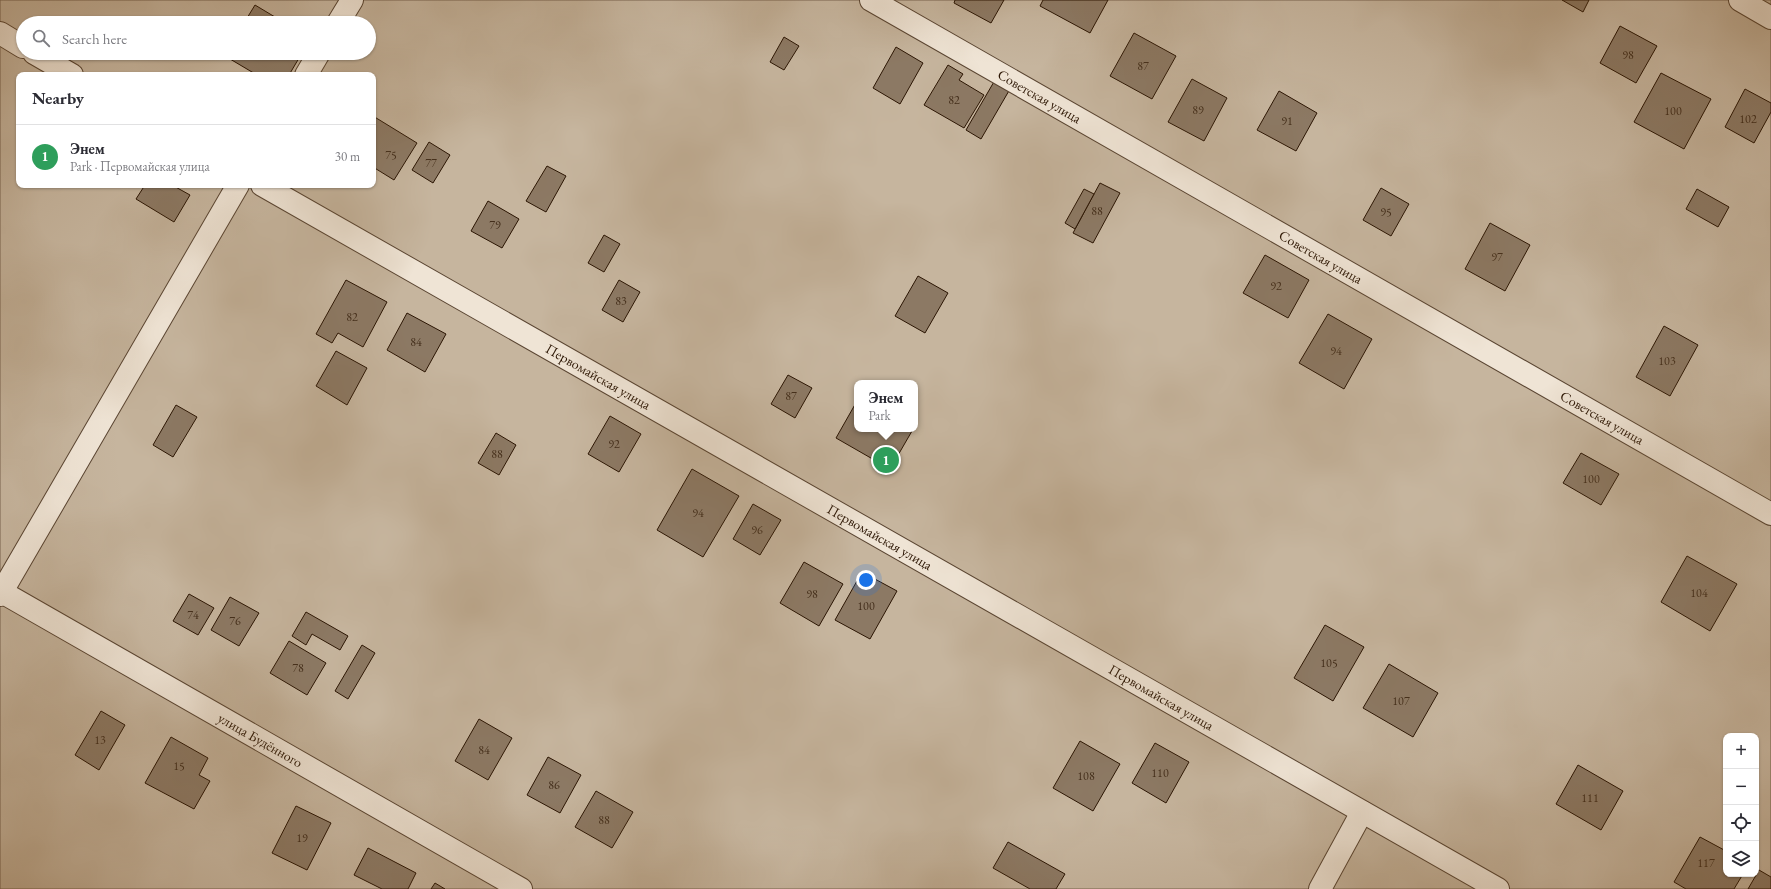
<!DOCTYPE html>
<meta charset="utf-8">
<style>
body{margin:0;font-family:"EB Garamond",serif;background:#f2f2f3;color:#2b2b33}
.controls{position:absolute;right:12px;bottom:12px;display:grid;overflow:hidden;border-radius:8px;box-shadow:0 1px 3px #0004}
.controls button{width:36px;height:36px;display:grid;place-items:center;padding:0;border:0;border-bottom:1px solid #e1e1e2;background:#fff;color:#2b2b33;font:20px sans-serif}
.you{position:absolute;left:866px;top:580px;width:14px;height:14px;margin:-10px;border:3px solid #fff;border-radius:50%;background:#1a73e8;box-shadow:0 0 0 6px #1a73e833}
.badge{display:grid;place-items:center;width:26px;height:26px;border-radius:50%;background:#0f766e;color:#fff;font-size:13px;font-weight:700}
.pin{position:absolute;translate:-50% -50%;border:2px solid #fff;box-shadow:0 1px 4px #0006}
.popup{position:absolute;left:854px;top:380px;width:64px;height:52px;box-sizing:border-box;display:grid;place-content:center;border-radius:8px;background:#fff;filter:drop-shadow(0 1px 3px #0005);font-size:13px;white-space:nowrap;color:#7c7c81}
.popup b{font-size:15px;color:#2b2b33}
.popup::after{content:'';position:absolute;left:50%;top:100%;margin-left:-8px;border:8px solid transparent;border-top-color:#fff}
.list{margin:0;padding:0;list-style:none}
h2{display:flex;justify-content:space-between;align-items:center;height:52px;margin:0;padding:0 16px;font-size:17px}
h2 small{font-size:13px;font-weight:400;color:#7c7c81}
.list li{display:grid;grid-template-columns:26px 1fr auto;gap:12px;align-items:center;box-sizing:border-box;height:64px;padding:0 16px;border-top:1px solid #e1e1e2}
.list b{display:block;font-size:15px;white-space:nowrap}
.list p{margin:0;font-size:13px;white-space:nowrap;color:#7c7c81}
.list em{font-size:13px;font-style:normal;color:#7c7c81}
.icon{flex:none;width:22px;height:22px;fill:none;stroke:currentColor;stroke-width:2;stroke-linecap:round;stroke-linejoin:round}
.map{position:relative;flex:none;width:1771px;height:889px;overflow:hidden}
.search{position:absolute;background:#fff;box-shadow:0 1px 3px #0004;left:16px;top:16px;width:360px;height:44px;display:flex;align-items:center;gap:10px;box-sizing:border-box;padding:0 14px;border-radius:22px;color:#7c7c81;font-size:15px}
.panel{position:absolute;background:#fff;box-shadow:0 1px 3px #0004;left:16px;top:72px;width:360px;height:116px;border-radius:8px}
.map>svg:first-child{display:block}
</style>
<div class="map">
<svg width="1771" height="889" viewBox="0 0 1771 889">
<rect width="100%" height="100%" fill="#e6d6be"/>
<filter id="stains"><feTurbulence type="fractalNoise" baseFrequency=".005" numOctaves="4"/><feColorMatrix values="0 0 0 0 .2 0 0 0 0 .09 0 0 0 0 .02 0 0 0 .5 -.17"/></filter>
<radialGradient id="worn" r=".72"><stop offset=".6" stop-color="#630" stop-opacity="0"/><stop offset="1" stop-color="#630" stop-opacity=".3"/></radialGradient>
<path fill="#c6b59e" stroke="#786550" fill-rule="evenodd" d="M0 0H1771V889H0ZM23 23H369V53H23ZM19 75H373V185H19ZM857 383H915V429H857ZM1726 736H1756V874H1726Z"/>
<g fill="#8c7964" stroke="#2b1503">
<polygon points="955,0 1004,0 991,23 954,3"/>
<polygon points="1043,0 1108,0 1090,33 1040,6"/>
<polygon points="1562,0 1589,0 1583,12"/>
<polygon points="255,5 285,23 244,23"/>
<polygon points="1620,26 1657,46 1636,83 1600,63"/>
<polygon points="1134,33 1176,56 1152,99 1110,76"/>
<polygon points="784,37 799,46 784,70 770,62"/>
<polygon points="896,47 923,63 900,104 873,88"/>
<polygon points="227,53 302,53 289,75 257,75 225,56"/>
<polygon points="948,65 963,74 959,80 984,95 964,128 924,105"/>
<polygon points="1661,73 1711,99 1684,149 1634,122"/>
<polygon points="1192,79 1227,98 1204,141 1168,122"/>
<polygon points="995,80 1010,89 981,139 966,130"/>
<polygon points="1745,89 1771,103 1771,112 1754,143 1725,127"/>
<polygon points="1279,91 1317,113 1296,151 1257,130"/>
<polygon points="373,116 417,143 394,180 373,167"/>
<polygon points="429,142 450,155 433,183 412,170"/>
<polygon points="547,166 566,176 546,212 526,201"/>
<polygon points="1100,183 1120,193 1093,243 1073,233"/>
<polygon points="145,185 172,185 190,195 174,222 136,199"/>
<polygon points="1381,188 1409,204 1391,236 1363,220"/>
<polygon points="1084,189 1094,194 1075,229 1065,223"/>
<polygon points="1697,189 1729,207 1718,227 1686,209"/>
<polygon points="488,201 519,219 502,248 471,231"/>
<polygon points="1490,223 1530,245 1505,291 1465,269"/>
<polygon points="604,235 620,244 604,272 588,263"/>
<polygon points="1265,255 1309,280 1288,318 1243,293"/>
<polygon points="918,276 948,293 925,333 895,316"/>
<polygon points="346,280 387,302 363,347 338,333 332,343 316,334"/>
<polygon points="619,280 640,292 623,322 602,310"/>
<polygon points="407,313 446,334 425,372 387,350"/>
<polygon points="1328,314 1372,339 1344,389 1299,363"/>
<polygon points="1664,326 1698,345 1670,396 1636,377"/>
<polygon points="336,351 367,368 347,405 316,386"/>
<polygon points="788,375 812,388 795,418 771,404"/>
<polygon points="857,401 857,429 908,429 912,431 890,469 836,438"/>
<polygon points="176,405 197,417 173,457 153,445"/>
<polygon points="610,416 641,434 619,472 588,454"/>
<polygon points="496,433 516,445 499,475 478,463"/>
<polygon points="1581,453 1619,474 1601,505 1563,483"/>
<polygon points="692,469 739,496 703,557 657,530"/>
<polygon points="753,504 781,520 760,555 733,539"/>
<polygon points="1687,556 1737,584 1710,631 1661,602"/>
<polygon points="804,562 843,584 819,626 780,603"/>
<polygon points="862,572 897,591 870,639 835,620"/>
<polygon points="189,594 214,608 198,635 173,621"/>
<polygon points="230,597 259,613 239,646 211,630"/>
<polygon points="306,612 348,636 340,650 312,634 306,645 292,636"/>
<polygon points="1325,625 1364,647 1333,701 1294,678"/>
<polygon points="289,641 326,663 307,695 270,673"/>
<polygon points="362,645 375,653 348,699 335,691"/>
<polygon points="1389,664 1438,693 1413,737 1363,708"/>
<polygon points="101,711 125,725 99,770 75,755"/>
<polygon points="479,719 512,738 488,780 455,761"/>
<polygon points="171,737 208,758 199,775 210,781 194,809 145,783"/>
<polygon points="1080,741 1120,764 1093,811 1053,788"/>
<polygon points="1155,743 1189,762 1166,803 1132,783"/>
<polygon points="548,757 581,775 560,813 527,795"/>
<polygon points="1578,765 1623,791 1601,830 1556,804"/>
<polygon points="596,791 633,812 612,848 575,827"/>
<polygon points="296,806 331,823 307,870 272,853"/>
<polygon points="1700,837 1726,851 1726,874 1743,874 1734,889 1686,889 1674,882"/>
<polygon points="1008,842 1065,874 1056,889 1030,889 993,868"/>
<polygon points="368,848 416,873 408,889 382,889 354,875"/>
<polygon points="1759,870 1771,877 1771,889 1748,889"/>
<polygon points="435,883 445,889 431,889"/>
</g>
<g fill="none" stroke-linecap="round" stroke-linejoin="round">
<defs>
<g id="minor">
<path id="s1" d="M871 0 1771 514"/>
<polyline points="1740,0 1771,18"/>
<polyline points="338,23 352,0"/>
<polyline points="0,33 23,47"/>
<polyline points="34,53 72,75"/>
<polyline points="306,75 319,53"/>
<path id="s2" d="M262 185 1498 889"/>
<path id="s3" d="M0 591 521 889"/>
<polyline points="0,595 238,185"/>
<polyline points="1320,889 1362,812"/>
</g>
</defs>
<use href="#minor" stroke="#5a4532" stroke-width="24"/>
<use href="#minor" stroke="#efe4d5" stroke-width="22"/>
</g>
<g text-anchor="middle" stroke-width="3.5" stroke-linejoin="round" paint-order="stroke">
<g font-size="12" fill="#432e1b">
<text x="1628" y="59">98</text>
<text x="1143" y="70">87</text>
<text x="954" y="104">82</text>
<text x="1198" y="114">89</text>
<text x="1673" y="115">100</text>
<text x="1748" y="123">102</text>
<text x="1287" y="125">91</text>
<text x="391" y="159">75</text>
<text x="431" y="167">77</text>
<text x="1097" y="215">88</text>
<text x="1386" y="216">95</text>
<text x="495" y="229">79</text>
<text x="1497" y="261">97</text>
<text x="1276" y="290">92</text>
<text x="621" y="305">83</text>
<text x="352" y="321">82</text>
<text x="416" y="346">84</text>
<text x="1336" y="355">94</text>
<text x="1667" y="365">103</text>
<text x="791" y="400">87</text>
<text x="614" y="448">92</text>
<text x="497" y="458">88</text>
<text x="1591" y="483">100</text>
<text x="698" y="517">94</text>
<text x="757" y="534">96</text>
<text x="1699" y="597">104</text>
<text x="812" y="598">98</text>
<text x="866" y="610">100</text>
<text x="193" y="619">74</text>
<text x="235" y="625">76</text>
<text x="1329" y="667">105</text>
<text x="298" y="672">78</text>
<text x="1401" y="705">107</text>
<text x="100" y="744">13</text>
<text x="484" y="754">84</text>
<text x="179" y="770">15</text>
<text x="1160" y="777">110</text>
<text x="1086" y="780">108</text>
<text x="554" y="789">86</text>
<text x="1590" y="802">111</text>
<text x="604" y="824">88</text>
<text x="302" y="842">19</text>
<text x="1706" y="867">117</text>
</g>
<g font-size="14" fill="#2b1503" stroke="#efe4d5">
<text dy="5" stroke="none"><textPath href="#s1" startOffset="194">Советская улица</textPath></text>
<text dy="5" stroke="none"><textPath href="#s1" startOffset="518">Советская улица</textPath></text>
<text dy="5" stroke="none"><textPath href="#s2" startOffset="387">Первомайская улица</textPath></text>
<text dy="5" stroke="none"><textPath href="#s1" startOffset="842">Советская улица</textPath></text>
<text dy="5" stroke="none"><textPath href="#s2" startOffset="711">Первомайская улица</textPath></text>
<text dy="5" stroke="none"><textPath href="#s2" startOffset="1035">Первомайская улица</textPath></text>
<text dy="5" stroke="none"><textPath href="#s3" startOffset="300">улица Будённого</textPath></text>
</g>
</g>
<rect width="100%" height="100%" filter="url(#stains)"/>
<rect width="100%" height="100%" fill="url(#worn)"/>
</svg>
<div class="controls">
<button>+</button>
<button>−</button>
<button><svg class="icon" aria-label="locate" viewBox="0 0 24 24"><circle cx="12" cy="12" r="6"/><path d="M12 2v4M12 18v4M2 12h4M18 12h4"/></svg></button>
<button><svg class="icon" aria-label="layers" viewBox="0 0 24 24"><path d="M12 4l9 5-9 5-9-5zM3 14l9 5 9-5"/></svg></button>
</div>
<div class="you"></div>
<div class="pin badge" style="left:886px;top:460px;background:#2e9e5b">1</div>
<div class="popup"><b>Энем</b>Park</div>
<div class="search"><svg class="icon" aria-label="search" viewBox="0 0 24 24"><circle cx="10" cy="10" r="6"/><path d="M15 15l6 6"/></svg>Search here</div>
<section class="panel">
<h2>Nearby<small></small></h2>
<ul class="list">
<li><span class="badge" style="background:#2e9e5b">1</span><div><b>Энем</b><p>Park · Первомайская улица</p></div><em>30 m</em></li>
</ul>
</section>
</div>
